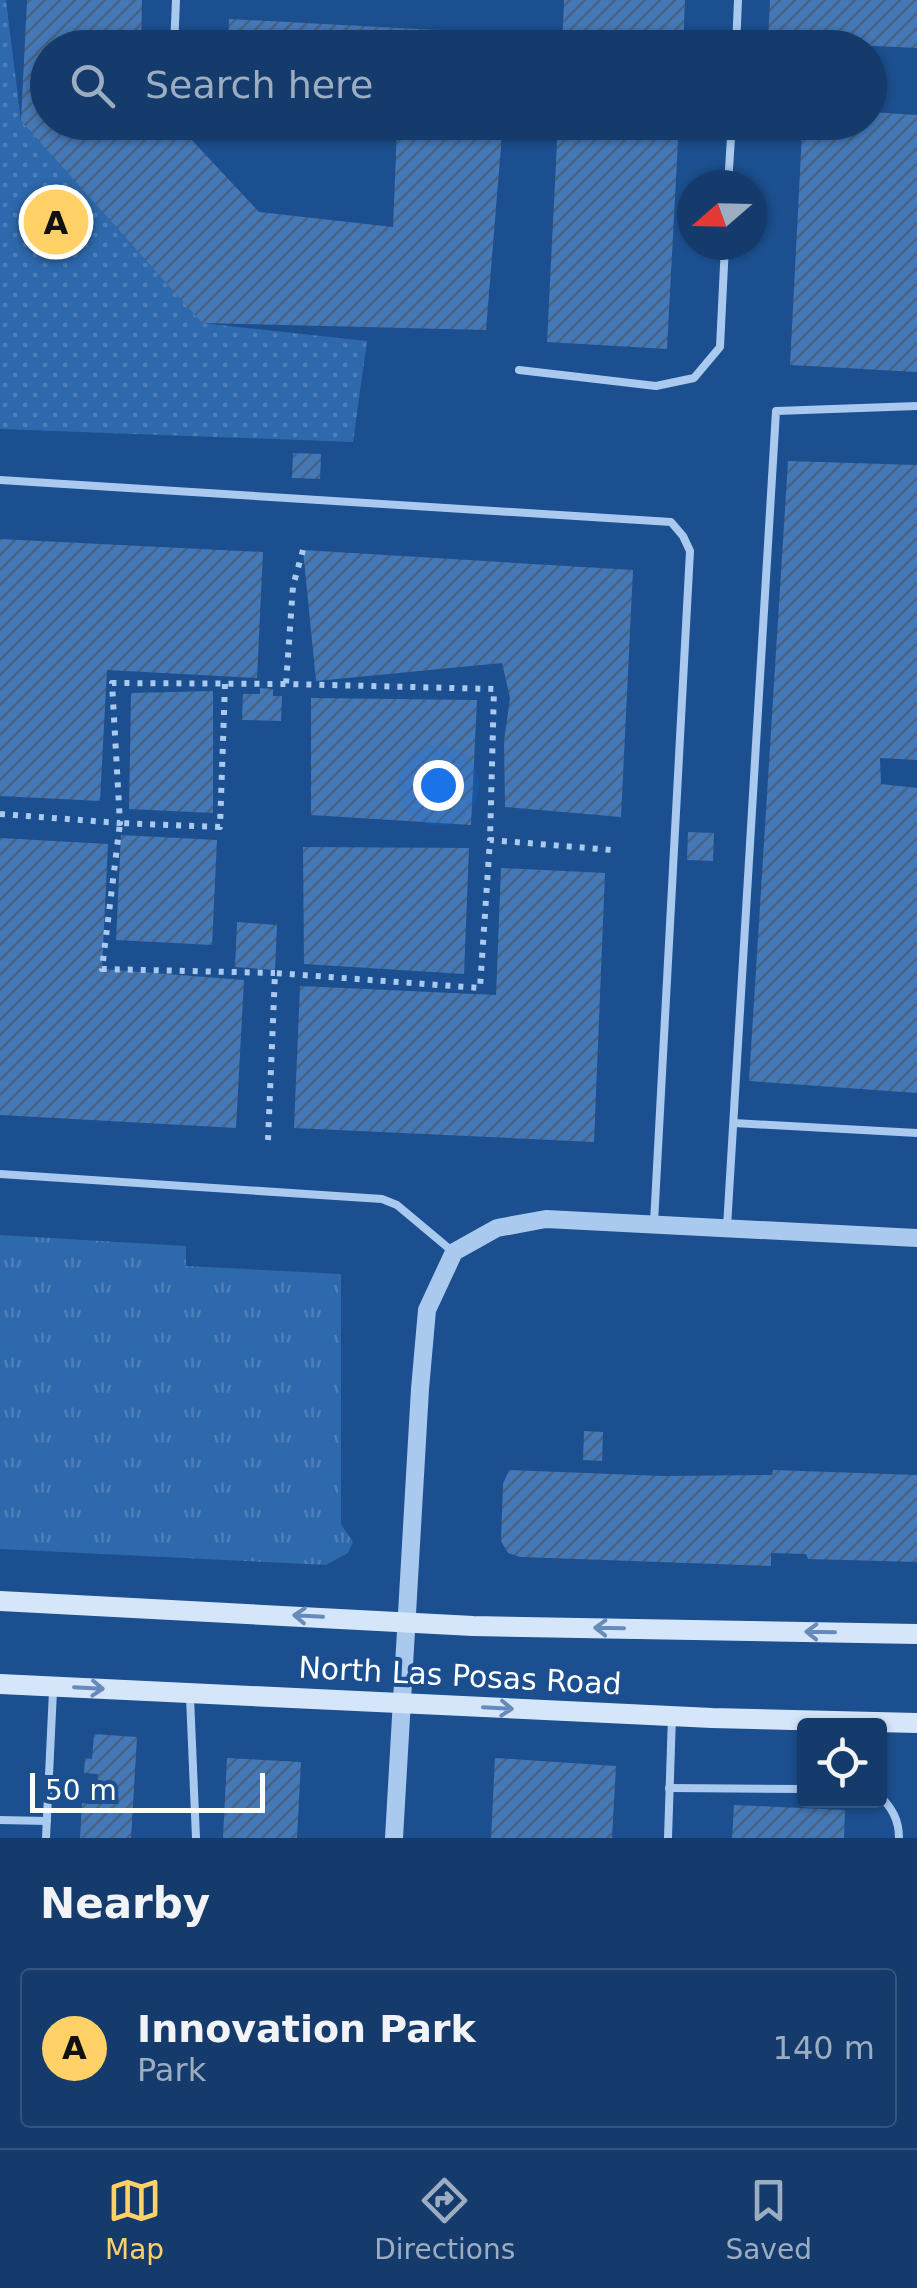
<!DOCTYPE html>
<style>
body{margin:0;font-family:"DejaVu Sans",sans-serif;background:#1d4271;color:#f1f3f6}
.controls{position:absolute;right:30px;bottom:30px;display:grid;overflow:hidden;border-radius:10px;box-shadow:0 2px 8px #0004}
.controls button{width:90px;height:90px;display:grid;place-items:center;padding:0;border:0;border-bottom:2px solid #33557e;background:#143b6b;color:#f1f3f6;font:50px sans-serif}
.compass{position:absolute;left:677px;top:170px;width:90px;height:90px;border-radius:50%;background:#143b6b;box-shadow:0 2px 8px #0004;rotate:250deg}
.scale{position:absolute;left:30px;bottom:25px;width:235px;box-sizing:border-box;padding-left:10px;border:5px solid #fff;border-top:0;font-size:28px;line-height:35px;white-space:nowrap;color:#fff;-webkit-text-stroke:8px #1b4f8f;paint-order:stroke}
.you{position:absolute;left:438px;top:785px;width:35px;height:35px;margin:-25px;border:8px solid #fff;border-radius:50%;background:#1a73e8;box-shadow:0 0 0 15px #1a73e833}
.badge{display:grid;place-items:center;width:65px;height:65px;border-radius:50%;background:#ffd166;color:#111;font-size:32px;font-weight:700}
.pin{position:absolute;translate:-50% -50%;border:5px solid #fff;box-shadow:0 2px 10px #0006}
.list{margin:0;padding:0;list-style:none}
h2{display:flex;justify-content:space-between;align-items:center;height:130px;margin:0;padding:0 40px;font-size:42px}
h2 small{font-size:32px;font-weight:400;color:#9dadc1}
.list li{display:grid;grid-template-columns:65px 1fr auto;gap:30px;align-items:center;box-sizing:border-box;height:160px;margin:0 20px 20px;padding:0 20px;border:2px solid #33557e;border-radius:10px}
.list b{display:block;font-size:38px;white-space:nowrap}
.list p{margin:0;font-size:32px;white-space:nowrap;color:#9dadc1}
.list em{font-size:32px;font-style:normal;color:#9dadc1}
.icon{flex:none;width:55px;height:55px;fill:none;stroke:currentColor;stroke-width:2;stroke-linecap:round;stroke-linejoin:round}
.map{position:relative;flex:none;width:917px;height:1838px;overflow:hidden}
.search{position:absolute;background:#143b6b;box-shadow:0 2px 8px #0004;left:30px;right:30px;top:30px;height:110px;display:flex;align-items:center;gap:25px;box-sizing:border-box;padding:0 35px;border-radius:55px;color:#9dadc1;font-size:38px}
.sheet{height:310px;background:#143b6b}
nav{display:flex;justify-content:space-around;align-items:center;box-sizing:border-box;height:140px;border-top:2px solid #33557e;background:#143b6b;font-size:28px;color:#9dadc1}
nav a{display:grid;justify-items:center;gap:5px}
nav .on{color:#ffd166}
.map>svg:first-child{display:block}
</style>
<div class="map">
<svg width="917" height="1838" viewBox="0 0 917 1838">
<defs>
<pattern id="grass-tufts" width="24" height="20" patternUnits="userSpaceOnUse" patternTransform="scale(2.5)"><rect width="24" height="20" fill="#2e69ad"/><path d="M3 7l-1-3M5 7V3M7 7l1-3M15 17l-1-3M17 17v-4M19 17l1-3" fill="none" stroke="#4d80b9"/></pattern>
<pattern id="park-dots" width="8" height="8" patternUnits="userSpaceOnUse" patternTransform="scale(2.5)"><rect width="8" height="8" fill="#2e69ad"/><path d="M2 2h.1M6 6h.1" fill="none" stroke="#4d80b9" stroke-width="1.8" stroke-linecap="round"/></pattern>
<pattern id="building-hatch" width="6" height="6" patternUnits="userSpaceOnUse" patternTransform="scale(2.5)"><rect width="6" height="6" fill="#4478b7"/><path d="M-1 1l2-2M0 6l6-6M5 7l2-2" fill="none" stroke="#486282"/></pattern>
</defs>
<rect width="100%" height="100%" fill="#1b4f8f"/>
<polygon fill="url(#grass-tufts)" points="0,1235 186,1246 186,1266 341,1274 341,1524 353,1542 348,1553 326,1565 0,1549"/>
<polygon fill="url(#park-dots)" points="0,0 6,0 21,121 202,323 367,341 353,442 0,429"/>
<g fill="url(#building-hatch)">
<polygon points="27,0 142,0 141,48 48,48 48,122 175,122 259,212 393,227 397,128 223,127 223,122 503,122 486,330 202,323 21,121"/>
<polygon points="564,0 685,0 683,48 562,48"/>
<polygon points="770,0 917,0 917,48 768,41"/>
<polygon points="229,19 510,34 509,48 228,48"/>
<polygon points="870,112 917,115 917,372 790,365 802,133 812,122 870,122"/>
<polygon points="558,122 679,122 667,349 547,342"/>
<polygon points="293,453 321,454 320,479 292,478"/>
<polygon points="788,461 917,465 917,760 880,758 881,784 917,788 917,1093 749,1081"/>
<polygon points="0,539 263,552 257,678 107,670 100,801 0,796"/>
<polygon points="303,550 633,570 621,817 505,807 504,741 510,698 502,663 316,681"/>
<polygon points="260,688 273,689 273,696 282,696 281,721 242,720 243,694 260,694"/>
<polygon points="213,691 213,813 129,809 131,693"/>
<polygon points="311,698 477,700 471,825 311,815"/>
<polygon points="688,832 714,833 713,861 687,860"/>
<polygon points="121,835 217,840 212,945 116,940"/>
<polygon points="0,838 108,844 102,969 244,980 236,1128 0,1115"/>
<polygon points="303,847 469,848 464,974 304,964"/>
<polygon points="501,868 605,873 594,1142 294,1128 300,986 496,995"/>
<polygon points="237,922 277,925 275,970 235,967"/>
<polygon points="584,1431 603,1432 602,1461 583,1460"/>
<polygon points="509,1470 664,1476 772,1475 773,1470 917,1475 917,1562 808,1559 806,1554 771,1553 771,1566 520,1557 508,1553 501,1541 503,1484"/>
<polygon points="94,1734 137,1737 131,1838 80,1838 82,1803 96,1804 98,1774 84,1773 85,1758 92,1759"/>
<polygon points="227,1758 301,1762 297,1838 223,1838"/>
<polygon points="495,1758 616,1766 612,1838 491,1838"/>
<polygon points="734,1805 845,1810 844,1838 732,1838"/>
</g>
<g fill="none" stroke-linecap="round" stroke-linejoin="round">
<g stroke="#a9c9ee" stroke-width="6" stroke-dasharray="5 8" stroke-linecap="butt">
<polyline points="303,550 293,586 286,684 494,689 490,840"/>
<polyline points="225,684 220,827 120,823 102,969 275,973"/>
<polyline points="0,814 120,823 112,683 286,684"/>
<polyline points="268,1140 275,973 480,988 490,840 612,850"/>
</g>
<g stroke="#a9c9ee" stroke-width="8">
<polyline points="174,48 176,0"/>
<polyline points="736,48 738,0"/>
<polyline points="728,185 732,122"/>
<polyline points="519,370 656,386 694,378 720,347 725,245"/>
<polyline points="0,480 671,522 683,536 690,551 654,1223"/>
<polyline points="734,1123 917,1133"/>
<polyline points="0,1174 382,1199 397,1205 452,1251"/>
<polyline points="727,1227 776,411 917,406"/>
<polyline points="190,1697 196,1838"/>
<polyline points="669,1788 804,1789"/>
<path d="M880 1796C892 1808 899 1820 899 1838"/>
<polyline points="0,1820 47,1821"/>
<polyline points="46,1838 53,1691"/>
<polyline points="668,1838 672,1716"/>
</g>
<polyline stroke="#a9c9ee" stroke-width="18" points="394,1838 420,1389 427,1310 454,1252 497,1228 546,1219 917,1238"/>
<g stroke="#d6e6fa" stroke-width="20">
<polyline points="0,1601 473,1626 917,1634"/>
<polyline points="0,1684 712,1718 917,1723"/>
</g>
</g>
<defs><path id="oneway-shaft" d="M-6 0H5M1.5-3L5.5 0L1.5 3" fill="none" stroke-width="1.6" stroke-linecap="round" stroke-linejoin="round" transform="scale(2.5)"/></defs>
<g stroke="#668bba">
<use href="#oneway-shaft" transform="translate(308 1616) rotate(-177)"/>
<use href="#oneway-shaft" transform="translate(609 1628) rotate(-179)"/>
<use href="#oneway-shaft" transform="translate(820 1632) rotate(-179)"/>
<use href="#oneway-shaft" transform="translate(89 1688) rotate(3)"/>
<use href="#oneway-shaft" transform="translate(498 1708) rotate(3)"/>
</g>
<g text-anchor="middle" stroke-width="8" stroke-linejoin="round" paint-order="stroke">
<g font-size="30" fill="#fff" stroke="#1b4f8f">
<text transform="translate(460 1676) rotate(3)" y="10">North Las Posas Road</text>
</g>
</g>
</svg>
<div class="controls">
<button><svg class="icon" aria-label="locate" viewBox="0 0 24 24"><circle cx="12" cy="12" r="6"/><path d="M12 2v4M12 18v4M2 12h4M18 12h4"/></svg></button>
</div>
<svg class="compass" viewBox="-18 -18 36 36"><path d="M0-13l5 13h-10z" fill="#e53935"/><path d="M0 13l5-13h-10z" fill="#9dadc1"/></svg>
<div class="scale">50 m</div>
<div class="you"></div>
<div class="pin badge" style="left:56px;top:222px">A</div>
<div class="search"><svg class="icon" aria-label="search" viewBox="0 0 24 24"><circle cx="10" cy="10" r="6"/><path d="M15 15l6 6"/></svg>Search here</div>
</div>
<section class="sheet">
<h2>Nearby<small></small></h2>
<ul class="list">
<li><span class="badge">A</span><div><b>Innovation Park</b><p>Park</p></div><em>140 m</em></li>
</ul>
</section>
<nav>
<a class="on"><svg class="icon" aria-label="map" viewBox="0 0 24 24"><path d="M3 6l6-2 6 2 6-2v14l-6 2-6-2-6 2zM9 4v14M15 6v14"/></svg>Map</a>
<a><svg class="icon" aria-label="directions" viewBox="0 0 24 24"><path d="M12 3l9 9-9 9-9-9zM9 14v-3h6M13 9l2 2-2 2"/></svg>Directions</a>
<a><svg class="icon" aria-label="saved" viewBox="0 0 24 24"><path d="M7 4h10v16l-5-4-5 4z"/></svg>Saved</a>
</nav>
